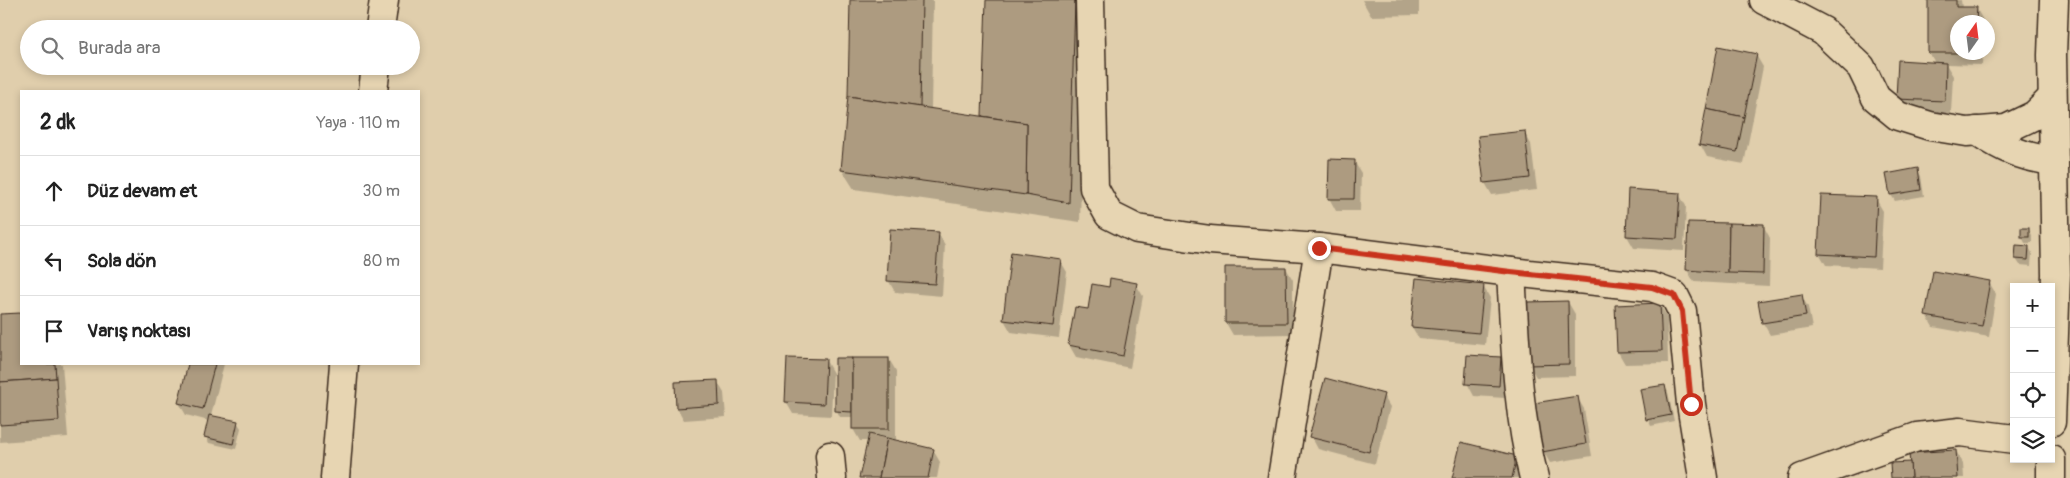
<!DOCTYPE html>
<html lang="tr">
<meta charset="utf-8">
<style>
body{margin:0;font-family:Pangolin,sans-serif;background:#f2f2f2;color:#222}
.controls{position:absolute;right:15px;bottom:15px;display:grid;overflow:hidden;border-radius:0px;box-shadow:0 2px 8px #0003}
.controls button{width:45px;height:45px;display:grid;place-items:center;padding:0;border:0;border-bottom:1px solid #e0e0e0;background:#fff;color:#222;font:25px sans-serif}
.compass{position:absolute;left:1950px;top:15px;width:45px;height:45px;border-radius:50%;background:#fff;box-shadow:0 2px 8px #0003;rotate:14deg}
.stop{position:absolute;width:15px;height:15px;margin:-11px;border:4px solid #c8321e;border-radius:50%;background:#fff}
.stop.end{background:#c8321e;border-color:#fff;box-shadow:0 1px 5px #0008}
.list{margin:0;padding:0;list-style:none}
h2{display:flex;justify-content:space-between;align-items:center;height:65px;margin:0;padding:0 20px;font-size:21px}
h2 small{font-size:16px;font-weight:400;color:#767676}
.list li{display:grid;grid-template-columns:32px 1fr auto;gap:15px;align-items:center;box-sizing:border-box;height:70px;padding:0 20px;border-top:1px solid #e0e0e0}
.list b{display:block;font-size:19px;white-space:nowrap}
.list em{font-size:16px;font-style:normal;color:#767676}
.icon{flex:none;width:28px;height:28px;fill:none;stroke:currentColor;stroke-width:2;stroke-linecap:round;stroke-linejoin:round}
.map{position:relative;flex:none;width:2070px;height:478px;overflow:hidden}
.search{position:absolute;background:#fff;box-shadow:0 2px 8px #0003;left:20px;top:20px;width:400px;height:55px;display:flex;align-items:center;gap:12px;box-sizing:border-box;padding:0 18px;border-radius:28px;color:#767676;font-size:19px}
.panel{position:absolute;background:#fff;box-shadow:0 2px 8px #0003;left:20px;top:90px;width:400px;height:275px;border-radius:0px}
.map>svg:first-child{display:block}
</style>
<div class="map">
<svg width="2070" height="478" viewBox="0 0 2070 478">
<rect width="100%" height="100%" fill="#e0ceac"/>
<filter id="ink" filterUnits="userSpaceOnUse"><feTurbulence type="fractalNoise" baseFrequency=".02" numOctaves="2"/><feDisplacementMap in="SourceGraphic" scale="10" xChannelSelector="R" yChannelSelector="G"/><feConvolveMatrix kernelMatrix="1 2 1 2 8 2 1 2 1" color-interpolation-filters="sRGB"/></filter>
<g filter="url(#ink)">
<g fill="#0003">
<polygon points="852,0 933,0 931,109 983,117 988,0 1086,0 1080,222 854,189 842,170 849,96"/>
<polygon points="1362,0 1419,0 1419,15 1371,16"/>
<polygon points="1929,0 1961,0 1962,8 1976,8 1983,20 1983,22 1958,22 1958,52 1983,52 1982,65 1946,64 1953,76 1951,113 1904,111 1897,99 1935,63 1929,52"/>
<polygon points="1756,55 1763,67 1744,164 1707,157 1700,144"/>
<polygon points="1524,132 1531,144 1537,190 1492,195 1485,183 1480,137"/>
<polygon points="1354,161 1361,173 1360,211 1336,211 1329,198"/>
<polygon points="1917,169 1921,176 1924,196 1895,201 1891,195"/>
<polygon points="1679,194 1686,206 1684,251 1634,248 1627,236"/>
<polygon points="1876,199 1883,211 1880,268 1826,265 1819,253"/>
<polygon points="1689,224 1763,225 1770,238 1769,286 1694,282 1687,270"/>
<polygon points="2022,229 2029,229 2032,235 2032,243 2025,243 2022,237"/>
<polygon points="938,233 945,245 942,296 895,292 888,280"/>
<polygon points="2029,247 2032,253 2031,266 2020,265 2016,259"/>
<polygon points="1060,260 1067,272 1059,338 1011,332 1004,320"/>
<polygon points="1286,268 1293,280 1293,334 1233,335 1226,323"/>
<polygon points="1989,282 1996,294 1989,337 1933,327 1926,315"/>
<polygon points="1136,284 1143,296 1130,368 1076,357 1069,345 1089,310 1110,288"/>
<polygon points="1483,286 1490,298 1485,345 1419,339 1412,327"/>
<polygon points="1801,295 1808,307 1812,328 1770,335 1763,323"/>
<polygon points="1568,302 1575,314 1575,376 1536,377 1529,365"/>
<polygon points="1660,305 1667,317 1668,363 1625,364 1618,352"/>
<polygon points="21,314 21,364 62,364 68,437 0,442 0,315"/>
<polygon points="789,359 826,361 833,373 831,416 793,414 786,402"/>
<polygon points="889,359 896,371 896,442 933,450 940,462 937,478 861,478 869,441 860,441 853,429 853,417 840,417 837,411"/>
<polygon points="1500,359 1508,371 1505,398 1474,396 1467,383"/>
<polygon points="189,364 224,364 211,416 237,422 241,428 236,449 209,443 206,437 209,421 186,415 179,403"/>
<polygon points="717,381 724,393 726,417 684,420 677,408"/>
<polygon points="1664,386 1668,392 1674,421 1651,426 1648,420 1641,390"/>
<polygon points="1383,395 1390,407 1375,464 1318,449 1311,436"/>
<polygon points="1577,397 1584,409 1592,456 1550,463 1543,451"/>
<polygon points="1956,451 1963,463 1964,478 1892,478 1911,464"/>
<polygon points="1516,457 1521,478 1453,478"/>
</g>
<g fill="#ad9b80" stroke="#3b2a1e">
<polygon points="850,0 922,0 920,107 848,96"/>
<polygon points="986,0 1075,0 1069,203 1026,195 1027,123 982,116"/>
<polygon points="1928,0 1956,0 1956,7 1977,7 1976,22 1958,22 1958,52 1976,53 1928,53"/>
<polygon points="1718,46 1757,54 1744,117 1706,109"/>
<polygon points="1898,60 1946,63 1945,101 1896,99"/>
<polygon points="848,96 1027,123 1026,195 841,170"/>
<polygon points="1706,109 1744,117 1737,152 1699,145"/>
<polygon points="1525,131 1530,178 1484,183 1478,136"/>
<polygon points="1329,159 1355,160 1354,199 1328,199"/>
<polygon points="1918,168 1921,190 1890,195 1886,174"/>
<polygon points="1628,189 1680,193 1677,239 1626,236"/>
<polygon points="1821,195 1877,197 1874,257 1818,254"/>
<polygon points="1688,222 1729,223 1728,273 1686,270"/>
<polygon points="1729,223 1764,224 1763,274 1728,273"/>
<rect x="2021" y="228" width="8" height="9"/>
<polygon points="890,229 939,232 935,284 887,281"/>
<polygon points="2016,245 2029,246 2028,260 2015,259"/>
<polygon points="1011,252 1061,259 1053,326 1003,320"/>
<polygon points="1225,267 1286,267 1287,323 1225,323"/>
<polygon points="1933,271 1990,281 1982,326 1925,316"/>
<polygon points="1110,278 1137,283 1123,356 1068,345 1075,307 1088,309 1092,284 1109,287"/>
<polygon points="1416,278 1484,285 1479,333 1411,327"/>
<polygon points="1802,294 1806,316 1762,323 1758,301"/>
<polygon points="1568,301 1569,364 1528,365 1527,302"/>
<polygon points="1660,303 1662,351 1617,352 1615,305"/>
<polygon points="21,313 21,364 55,364 56,378 0,382 0,314"/>
<polygon points="1467,355 1501,357 1499,386 1465,384"/>
<polygon points="787,358 826,359 824,404 785,402"/>
<polygon points="835,358 852,358 852,412 835,411"/>
<rect x="852" y="358" width="37" height="71"/>
<polygon points="188,364 215,364 203,409 178,403"/>
<polygon points="56,378 59,421 0,425 0,382"/>
<polygon points="1325,378 1384,394 1369,452 1309,437"/>
<polygon points="718,380 719,405 676,408 675,382"/>
<polygon points="1665,385 1671,415 1646,420 1640,389"/>
<polygon points="1578,396 1586,444 1542,452 1534,403"/>
<polygon points="209,415 238,421 233,444 204,437"/>
<polygon points="869,434 887,438 879,478 859,478"/>
<polygon points="887,438 934,449 928,478 879,478"/>
<polygon points="1461,442 1517,456 1512,478 1452,478"/>
<polygon points="1956,450 1958,478 1911,478 1909,453"/>
<polygon points="1910,462 1911,478 1891,478 1890,463"/>
</g>
<g fill="none" stroke-linecap="round" stroke-linejoin="round">
<defs>
<g id="street">
<polyline points="1090,0 1094,188 1109,215 1137,229 1210,240 1319,248 1511,272 1652,287 1674,295 1682,311 1691,404 1703,478"/>
<polyline points="1764,0 1823,31 1861,67 1876,98 1898,116 1930,126 1967,132 2006,129 2035,115 2052,98"/>
<polyline points="380,29 384,0"/>
<polyline points="373,91 376,66"/>
<path d="M1977 131C2004 149 2022 157 2054 161"/>
<path d="M1511 272C1515 341 1517 411 1534 478"/>
<polyline points="830,456 832,478"/>
<polyline points="335,478 344,364"/>
<polyline points="1282,478 1319,248"/>
<polyline points="1802,478 1917,437 1960,432 2014,439"/>
</g>
<g id="secondary">
<polyline points="2051,422 2056,274 2052,55 2054,0"/>
<polyline points="2051,459 2051,478"/>
</g>
</defs>
<use href="#street" stroke="#3b2a1e" stroke-width="31"/>
<use href="#secondary" stroke="#3b2a1e" stroke-width="31"/>
<use href="#street" stroke="#e7d5b2" stroke-width="28"/>
<use href="#secondary" stroke="#e7d5b2" stroke-width="28"/>
</g>
</g>
<g fill="none" stroke-linecap="round" stroke-linejoin="round" filter="url(#ink)">
<polyline stroke="#c8321e" stroke-width="6" points="1319,248 1511,272 1652,287 1674,295 1682,311 1691,404"/>
</g>
</svg>
<div class="controls">
<button>+</button>
<button>−</button>
<button><svg class="icon" aria-label="locate" viewBox="0 0 24 24"><circle cx="12" cy="12" r="6"/><path d="M12 2v4M12 18v4M2 12h4M18 12h4"/></svg></button>
<button><svg class="icon" aria-label="layers" viewBox="0 0 24 24"><path d="M12 4l9 5-9 5-9-5zM3 14l9 5 9-5"/></svg></button>
</div>
<svg class="compass" viewBox="-18 -18 36 36"><path d="M0-13l5 13h-10z" fill="#e53935"/><path d="M0 13l5-13h-10z" fill="#767676"/></svg>
<div class="stop" style="left:1691px;top:404px"></div>
<div class="stop end" style="left:1319px;top:248px"></div>
<div class="search"><svg class="icon" aria-label="search" viewBox="0 0 24 24"><circle cx="10" cy="10" r="6"/><path d="M15 15l6 6"/></svg>Burada ara</div>
<section class="panel">
<h2>2 dk<small>Yaya · 110 m</small></h2>
<ul class="list">
<li><svg class="icon" aria-label="ahead" viewBox="0 0 24 24"><path d="M12 20V5M6 11l6-6 6 6"/></svg><div><b>Düz devam et</b></div><em>30 m</em></li>
<li><svg class="icon" aria-label="left" viewBox="0 0 24 24"><path d="M17 20v-9H6M10 6l-5 5 5 5"/></svg><div><b>Sola dön</b></div><em>80 m</em></li>
<li><svg class="icon" aria-label="arrive" viewBox="0 0 24 24"><path d="M6 21V4h12l-3 4 3 4H6"/></svg><div><b>Varış noktası</b></div></li>
</ul>
</section>
</div>
